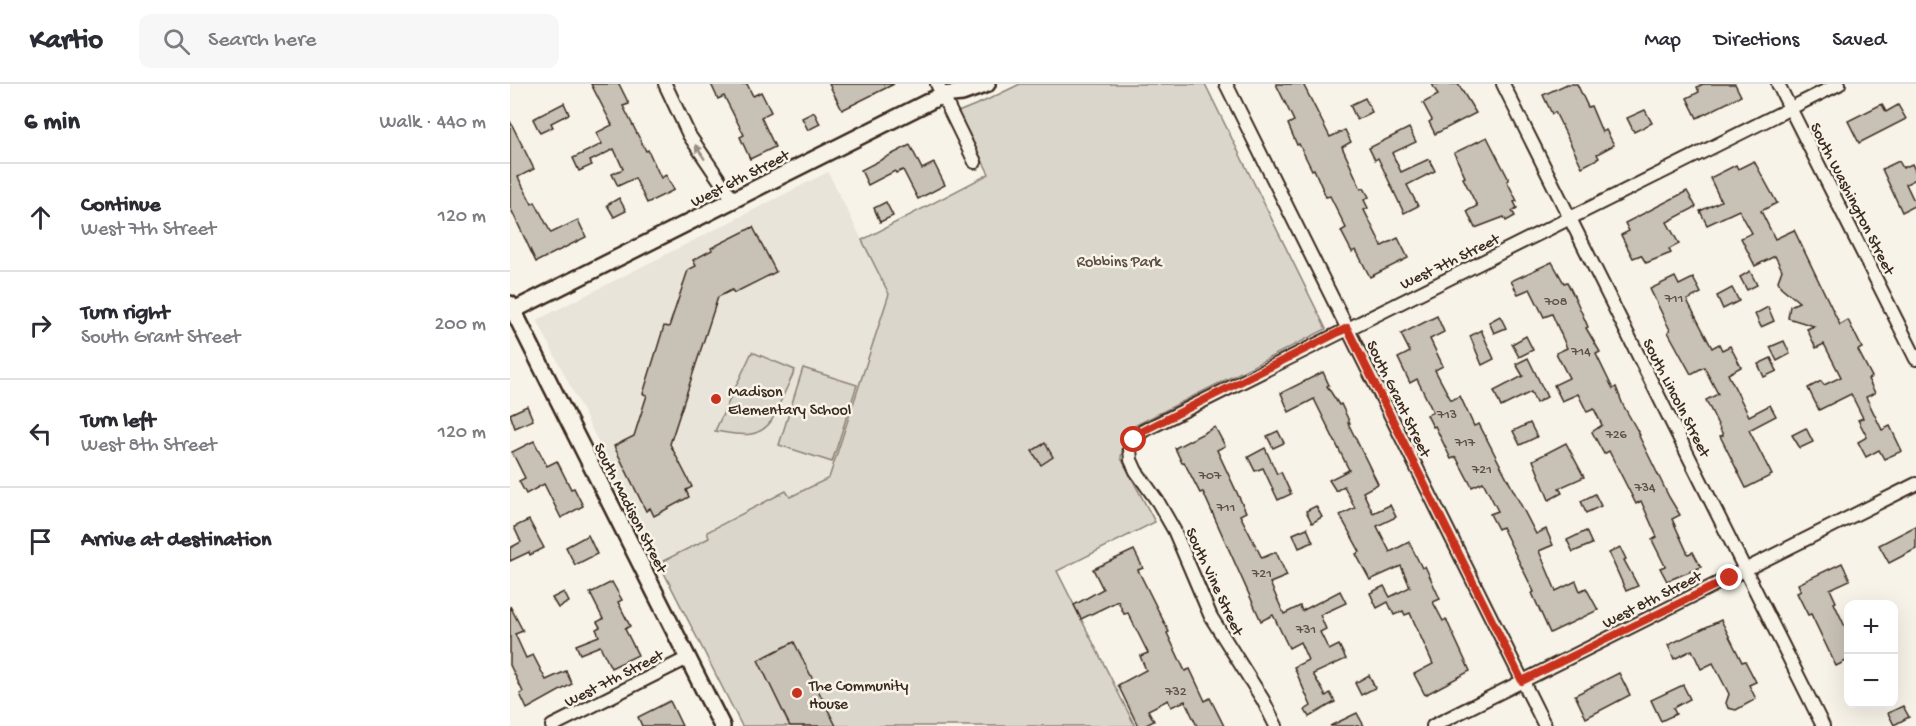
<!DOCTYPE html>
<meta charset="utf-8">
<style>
body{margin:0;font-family:"Gochi Hand",sans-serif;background:#f7f7f7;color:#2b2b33}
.controls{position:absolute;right:18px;bottom:18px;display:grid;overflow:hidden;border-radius:12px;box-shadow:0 6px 24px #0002}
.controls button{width:54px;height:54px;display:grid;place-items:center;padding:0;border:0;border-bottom:2px solid #e1e1e2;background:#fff;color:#2b2b33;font:30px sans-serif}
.stop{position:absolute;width:18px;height:18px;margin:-14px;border:4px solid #c8321e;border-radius:50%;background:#fff}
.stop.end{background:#c8321e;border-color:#fff;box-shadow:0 2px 6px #0008}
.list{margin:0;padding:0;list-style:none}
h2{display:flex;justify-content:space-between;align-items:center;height:78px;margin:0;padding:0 24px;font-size:26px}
h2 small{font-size:20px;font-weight:400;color:#7c7c81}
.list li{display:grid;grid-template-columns:39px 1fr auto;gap:18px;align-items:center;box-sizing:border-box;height:108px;padding:0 24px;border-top:2px solid #e1e1e2}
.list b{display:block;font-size:22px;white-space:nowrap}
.list p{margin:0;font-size:20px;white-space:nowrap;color:#7c7c81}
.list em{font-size:20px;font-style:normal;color:#7c7c81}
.icon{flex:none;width:33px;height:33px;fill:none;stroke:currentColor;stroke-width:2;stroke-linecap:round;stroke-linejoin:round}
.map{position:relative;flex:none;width:1406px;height:642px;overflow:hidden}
header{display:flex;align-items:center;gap:36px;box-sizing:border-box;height:84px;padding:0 30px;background:#fff;border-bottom:2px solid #e1e1e2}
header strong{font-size:28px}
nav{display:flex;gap:33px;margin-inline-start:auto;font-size:21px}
.search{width:420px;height:54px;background:#f7f7f7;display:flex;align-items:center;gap:15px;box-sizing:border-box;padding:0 21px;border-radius:12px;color:#7c7c81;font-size:22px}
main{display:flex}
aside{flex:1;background:#fff}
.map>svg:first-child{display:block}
</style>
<header>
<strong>Kartio</strong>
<div class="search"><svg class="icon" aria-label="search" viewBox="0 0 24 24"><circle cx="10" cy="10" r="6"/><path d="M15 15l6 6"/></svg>Search here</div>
<nav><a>Map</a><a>Directions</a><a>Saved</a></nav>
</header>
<main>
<aside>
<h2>6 min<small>Walk · 440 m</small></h2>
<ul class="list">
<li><svg class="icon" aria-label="ahead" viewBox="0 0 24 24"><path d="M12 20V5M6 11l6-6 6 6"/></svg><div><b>Continue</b><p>West 7th Street</p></div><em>120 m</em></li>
<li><svg class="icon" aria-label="right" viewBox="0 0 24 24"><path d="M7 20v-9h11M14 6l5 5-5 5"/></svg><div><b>Turn right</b><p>South Grant Street</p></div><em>200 m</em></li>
<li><svg class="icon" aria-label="left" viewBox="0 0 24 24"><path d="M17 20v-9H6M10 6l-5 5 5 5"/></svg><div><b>Turn left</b><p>West 8th Street</p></div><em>120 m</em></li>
<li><svg class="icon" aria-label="arrive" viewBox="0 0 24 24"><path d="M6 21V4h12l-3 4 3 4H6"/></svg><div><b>Arrive at destination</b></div></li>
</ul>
</aside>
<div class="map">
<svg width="1406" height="642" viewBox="0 0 1406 642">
<rect width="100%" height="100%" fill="#f7f3e8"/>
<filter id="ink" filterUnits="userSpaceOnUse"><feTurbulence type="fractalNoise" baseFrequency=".0167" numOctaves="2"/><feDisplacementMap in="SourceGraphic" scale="12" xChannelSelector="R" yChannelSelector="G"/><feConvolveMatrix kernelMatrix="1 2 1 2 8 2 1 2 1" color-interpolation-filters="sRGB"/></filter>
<g filter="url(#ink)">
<polygon fill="#e9e4d9" points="318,88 379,210 319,394 149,479 27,236"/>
<g fill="#dbd6cb" stroke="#8b8074" stroke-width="1.5">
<polygon points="510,0 695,0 816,245 624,342 614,354 611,374 645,438 547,487 625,642 232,642 149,479 199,454 197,448 276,407 280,413 319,394 379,210 352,156 479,90 448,28 475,17"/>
<path d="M242 268 285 286 262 336C248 357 226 350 205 347Z"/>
<polygon points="293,284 347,301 322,378 269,361"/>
</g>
<g fill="#c8c1b6" stroke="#3b2a1e" stroke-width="1.5">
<polygon points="81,0 109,0 119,20 113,22 136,67 138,66 151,94 156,91 164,106 137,119 125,94 108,102 102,90 113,85 104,65 80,77 82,81 69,87 63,74 92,60 86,49 102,41"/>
<polygon points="201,0 237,0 243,12 251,8 261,28 251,33 265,63 240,75 230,53 234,51 214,12 208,15"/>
<polygon points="319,0 384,0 332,26"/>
<polygon points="766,0 793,0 820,53 835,46 841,58 832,63 851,105 854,104 859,113 854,116 858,124 854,126 872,162 888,154 898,174 860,193 846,166 842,168 831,147 836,144 820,112 816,113 804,85 802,86 789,60 787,61 778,40 784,37"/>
<polygon points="922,0 948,0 966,29 925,50 919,38 922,36 913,19 928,11"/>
<polygon points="1057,0 1067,0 1078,23 1081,22 1092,48 1096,46 1104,61 1087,70 1089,74 1072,83 1045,28 1042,30 1033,11"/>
<polygon points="1193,0 1225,0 1231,12 1187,34 1177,14 1189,8 1187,3"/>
<polygon points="855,14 862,28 847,36 840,21"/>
<polygon points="54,19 59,30 41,39 43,43 30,49 23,35"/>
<polygon points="1372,20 1376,28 1388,21 1396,35 1349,59 1338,37"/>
<polygon points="1135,26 1142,39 1124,48 1117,34"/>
<polygon points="304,28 310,40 298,46 292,34"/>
<polygon points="0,37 24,85 8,93 22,120 25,118 41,149 68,136 76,153 26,178 0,123"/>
<polygon points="899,44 906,58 882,69 891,88 919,75 925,87 897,101 908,122 894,129 868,74 865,76 859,64"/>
<polygon points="977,53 999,96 997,97 1007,117 1004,118 1007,124 1002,127 1005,132 996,137 994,133 965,144 957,127 967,122 953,94 955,93 944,69"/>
<polygon points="400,61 412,85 424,79 435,101 408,115 393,86 386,89 385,87 358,101 351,86"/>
<polygon points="1244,77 1267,119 1251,127 1265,155 1284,146 1330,241 1338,236 1352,264 1348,266 1362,293 1358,295 1365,309 1356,313 1372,346 1380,342 1392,367 1374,375 1369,366 1356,373 1348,358 1357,353 1348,336 1353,334 1341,310 1309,326 1298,304 1311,297 1314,301 1331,293 1314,260 1306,264 1297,245 1304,242 1278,234 1280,222 1289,218 1271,203 1268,197 1272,186 1265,172 1245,182 1231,154 1242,149 1229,126 1197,141 1190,127 1211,117 1200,94 1226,81 1228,85"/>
<polygon points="1389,77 1393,84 1402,80 1406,89 1406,95 1396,100 1406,121 1392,128 1372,85"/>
<polygon points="1177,107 1186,123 1157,138 1169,160 1159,165 1161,169 1136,179 1131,171 1123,174 1111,151 1119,147 1115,139"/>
<polygon points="109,114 116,127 104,133 97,121"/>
<polygon points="376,118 383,132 370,138 364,124"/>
<polygon points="243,143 266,188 224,209 222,206 208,213 160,360 182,403 176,406 179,413 144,432 140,424 136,427 104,362 124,352 137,311 133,310 154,242 159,243 178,186 186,182 183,176 202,166 201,164"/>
<polygon points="1042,178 1054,199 1057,198 1067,218 1078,243 1076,244 1090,268 1086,270 1103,305 1106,303 1113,321 1130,351 1129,352 1159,413 1170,431 1162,435 1178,470 1183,468 1191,483 1157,497 1150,484 1155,482 1142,456 1147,453 1131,417 1126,420 1099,367 1094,370 1082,348 1092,341 1084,325 1077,328 1068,310 1052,317 1044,301 1059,294 1046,269 1057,264 1042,230 1034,233 1020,205 1008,210 1001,197"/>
<polygon points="1240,187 1247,201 1237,206 1230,193"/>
<polygon points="1165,193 1169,201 1183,194 1191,209 1177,216 1202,264 1209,260 1212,266 1220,262 1231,283 1218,290 1239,332 1260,321 1266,332 1239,346 1262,391 1236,404 1210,352 1213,351 1196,316 1208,310 1194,283 1181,290 1158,248 1160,246 1140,205"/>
<polygon points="1222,204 1229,217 1213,225 1207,212"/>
<polygon points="1258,223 1264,237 1251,243 1245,230"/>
<polygon points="927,232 934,248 920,255 933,282 925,286 941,316 950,312 964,342 969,340 1026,450 1036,445 1043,461 1029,467 1046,507 1066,497 1070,507 1076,504 1088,526 1040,549 1022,509 1024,508 992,443 988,445 980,430 988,427 973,398 962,403 946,373 941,375 925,342 923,343 917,331 923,328 907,295 900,299 888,274 900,268 891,250"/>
<polygon points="990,232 996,244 984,249 979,238"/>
<polygon points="971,246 984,275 972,281 960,252"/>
<polygon points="1016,252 1023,266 1009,273 1002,260"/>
<polygon points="1274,257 1280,270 1267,277 1260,263"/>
<polygon points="1018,274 1037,313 1026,319 1021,308 991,323 984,307 1013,292 1006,280"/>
<polygon points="1261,274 1267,287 1254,293 1248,280"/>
<polygon points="813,288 819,301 817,302 829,321 831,320 840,339 838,339 868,400 853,408 863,429 880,421 886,433 867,442 880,468 899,458 912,484 915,482 930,515 923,518 933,537 936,535 960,587 915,611 904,590 923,580 900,529 895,531 893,527 884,531 878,518 867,524 860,509 874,502 880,513 900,503 891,482 860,496 846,470 850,468 830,431 845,424 834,402 826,407 819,396 839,386 804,315 779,328 771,309"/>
<polygon points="17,322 23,336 5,344 0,330"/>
<polygon points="1020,339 1027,353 1010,361 1003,347"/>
<polygon points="705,343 715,362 707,366 736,428 730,431 752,474 766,468 777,492 760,499 774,530 790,522 792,527 830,507 836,519 810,531 816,545 810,548 819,566 829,561 836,575 803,590 816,612 820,609 825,618 799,633 795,626 801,622 784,583 798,576 790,558 779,564 763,531 751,537 693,408 690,409 674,378 672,379 665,364"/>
<polygon points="1296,344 1303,358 1290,364 1282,351"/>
<polygon points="768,347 774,359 763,364 757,352"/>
<polygon points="24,357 37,382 47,377 61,405 64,404 73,422 51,434 34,400 16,410 9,397 15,394 2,368"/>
<polygon points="535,359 543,373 531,381 522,367"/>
<polygon points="1056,359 1074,393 1049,404 1052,409 1039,416 1023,376"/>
<polygon points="755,364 767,390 771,388 781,410 768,416 753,384 745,387 738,373"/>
<polygon points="1085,410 1091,422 1076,429 1071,417"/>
<polygon points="806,422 812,433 802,439 796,427"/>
<polygon points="19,436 34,464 20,471 19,468 0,477 0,464 11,458 4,443"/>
<polygon points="1406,442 1406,465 1379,479 1369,461"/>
<polygon points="797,444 803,458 789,464 783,450"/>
<polygon points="1076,447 1082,460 1063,468 1057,456"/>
<polygon points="78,451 87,470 65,481 56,463"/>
<polygon points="1110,463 1116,475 1114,476 1128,502 1116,507 1099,469"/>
<polygon points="624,466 633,484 628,486 659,548 657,549 675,587 680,585 695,617 700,614 714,642 687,642 675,617 661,623 658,616 638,626 644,637 634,642 628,642 608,601 636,586 630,572 638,569 618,529 614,530 608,517 571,535 564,521 593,505 583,485"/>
<polygon points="1332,479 1340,496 1320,505 1326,518 1324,519 1338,549 1338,576 1326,582 1301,530 1298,531 1287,509 1291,507 1288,500"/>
<polygon points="102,498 112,516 108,518 120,542 115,545 128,571 101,584 90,562 70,570 66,561 89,552 86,545 90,543 87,538 93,535 80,509"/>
<polygon points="54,508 59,518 48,524 42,514"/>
<polygon points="0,522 13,547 5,550 16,574 23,571 36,596 56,587 62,600 17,625 10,610 13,608 0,581"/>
<polygon points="1211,536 1232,578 1235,577 1246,598 1239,601 1246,615 1226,626 1218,624 1216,619 1219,610 1203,579 1191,585 1182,566 1164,575 1158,561"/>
<polygon points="284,558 326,642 280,642 248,576"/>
<polygon points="1109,589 1120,611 1076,634 1065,611"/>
<polygon points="859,591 865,604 851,611 845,599"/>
<polygon points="1173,601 1180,615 1163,624 1166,630 1151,637 1141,616"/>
<polygon points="160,617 172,642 132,642 128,633"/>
<polygon points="1393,622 1399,633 1384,641 1378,629"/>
<polygon points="847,629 854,642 820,642"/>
</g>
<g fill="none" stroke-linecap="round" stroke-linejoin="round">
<defs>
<g id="minor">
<polyline points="155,0 179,51 223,116"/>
<polyline points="427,0 465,78"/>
<polyline points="716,0 1035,642"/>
<polyline points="993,0 1313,642"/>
<polyline points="1268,0 1406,275"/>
<polyline points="42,642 178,574"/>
<polyline points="766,642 753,616 701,533 664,446 648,418 626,387 621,376 620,365 624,356 633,347 1329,0"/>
<polyline points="923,642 1406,400"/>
</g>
<g id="tertiary">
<polyline points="0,220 212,642"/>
<polyline points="0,228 432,11 452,9 477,0"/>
</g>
</defs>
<use href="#minor" stroke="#3b2a1e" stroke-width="16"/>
<use href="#tertiary" stroke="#3b2a1e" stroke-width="20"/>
<use href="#minor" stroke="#f7f3e8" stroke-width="12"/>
<use href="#tertiary" stroke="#f7f3e8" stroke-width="15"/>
</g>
<defs><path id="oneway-solid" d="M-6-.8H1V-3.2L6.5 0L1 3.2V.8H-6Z" transform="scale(1.5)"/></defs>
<use fill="#998e83" href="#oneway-solid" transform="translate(190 68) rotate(-123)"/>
</g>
<g fill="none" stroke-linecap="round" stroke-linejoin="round" filter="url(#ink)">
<polyline stroke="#c8321e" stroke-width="8" points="624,356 633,347 837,244 1012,597 1220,494"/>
</g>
<g fill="#c8321e" stroke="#f7f3e8" stroke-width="2">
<circle cx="206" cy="315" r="6"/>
<circle cx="287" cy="609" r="6"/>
</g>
<g text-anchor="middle" stroke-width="5" stroke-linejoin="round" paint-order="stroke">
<g font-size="14" fill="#5e5044">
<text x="1164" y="218">711</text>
<text x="1046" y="221">708</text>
<text x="1071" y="271">714</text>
<text x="937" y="334">713</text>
<text x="1106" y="354">726</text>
<text x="955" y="362">717</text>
<text x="972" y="389">721</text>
<text x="700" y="395">707</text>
<text x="1135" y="407">734</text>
<text x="716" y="427">711</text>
<text x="752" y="493">721</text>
<text x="796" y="549">731</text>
<text x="666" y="611">732</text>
</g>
<g font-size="16" fill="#3b2a1e" stroke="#f7f3e8">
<text transform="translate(229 93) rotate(-27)" y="6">West 6th Street</text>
<text transform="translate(1344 114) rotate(63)" y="6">South Washington Street</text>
<text transform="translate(939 176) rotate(-26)" y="6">West 7th Street</text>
<text transform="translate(1168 313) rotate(63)" y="6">South Lincoln Street</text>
<text transform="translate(890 314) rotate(64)" y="6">South Grant Street</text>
<text transform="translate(122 423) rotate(63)" y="6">South Madison Street</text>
<text transform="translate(706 497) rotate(65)" y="6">South Vine Street</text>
<text transform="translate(1141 514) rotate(-27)" y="6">West 8th Street</text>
<text transform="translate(103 593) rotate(-27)" y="6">West 7th Street</text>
</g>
<g font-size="16" fill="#5b4c41" stroke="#f7f3e8">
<text x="609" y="182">Robbins Park</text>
</g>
<g font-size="16" fill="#3b2a1e" stroke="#f7f3e8" text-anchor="start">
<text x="218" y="312">Madison<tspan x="218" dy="18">Elementary School</tspan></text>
<text x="299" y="606">The Community<tspan x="299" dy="18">House</tspan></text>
</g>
</g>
</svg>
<div class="controls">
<button>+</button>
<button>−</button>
</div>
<div class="stop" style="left:624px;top:356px"></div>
<div class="stop end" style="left:1220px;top:494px"></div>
</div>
</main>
